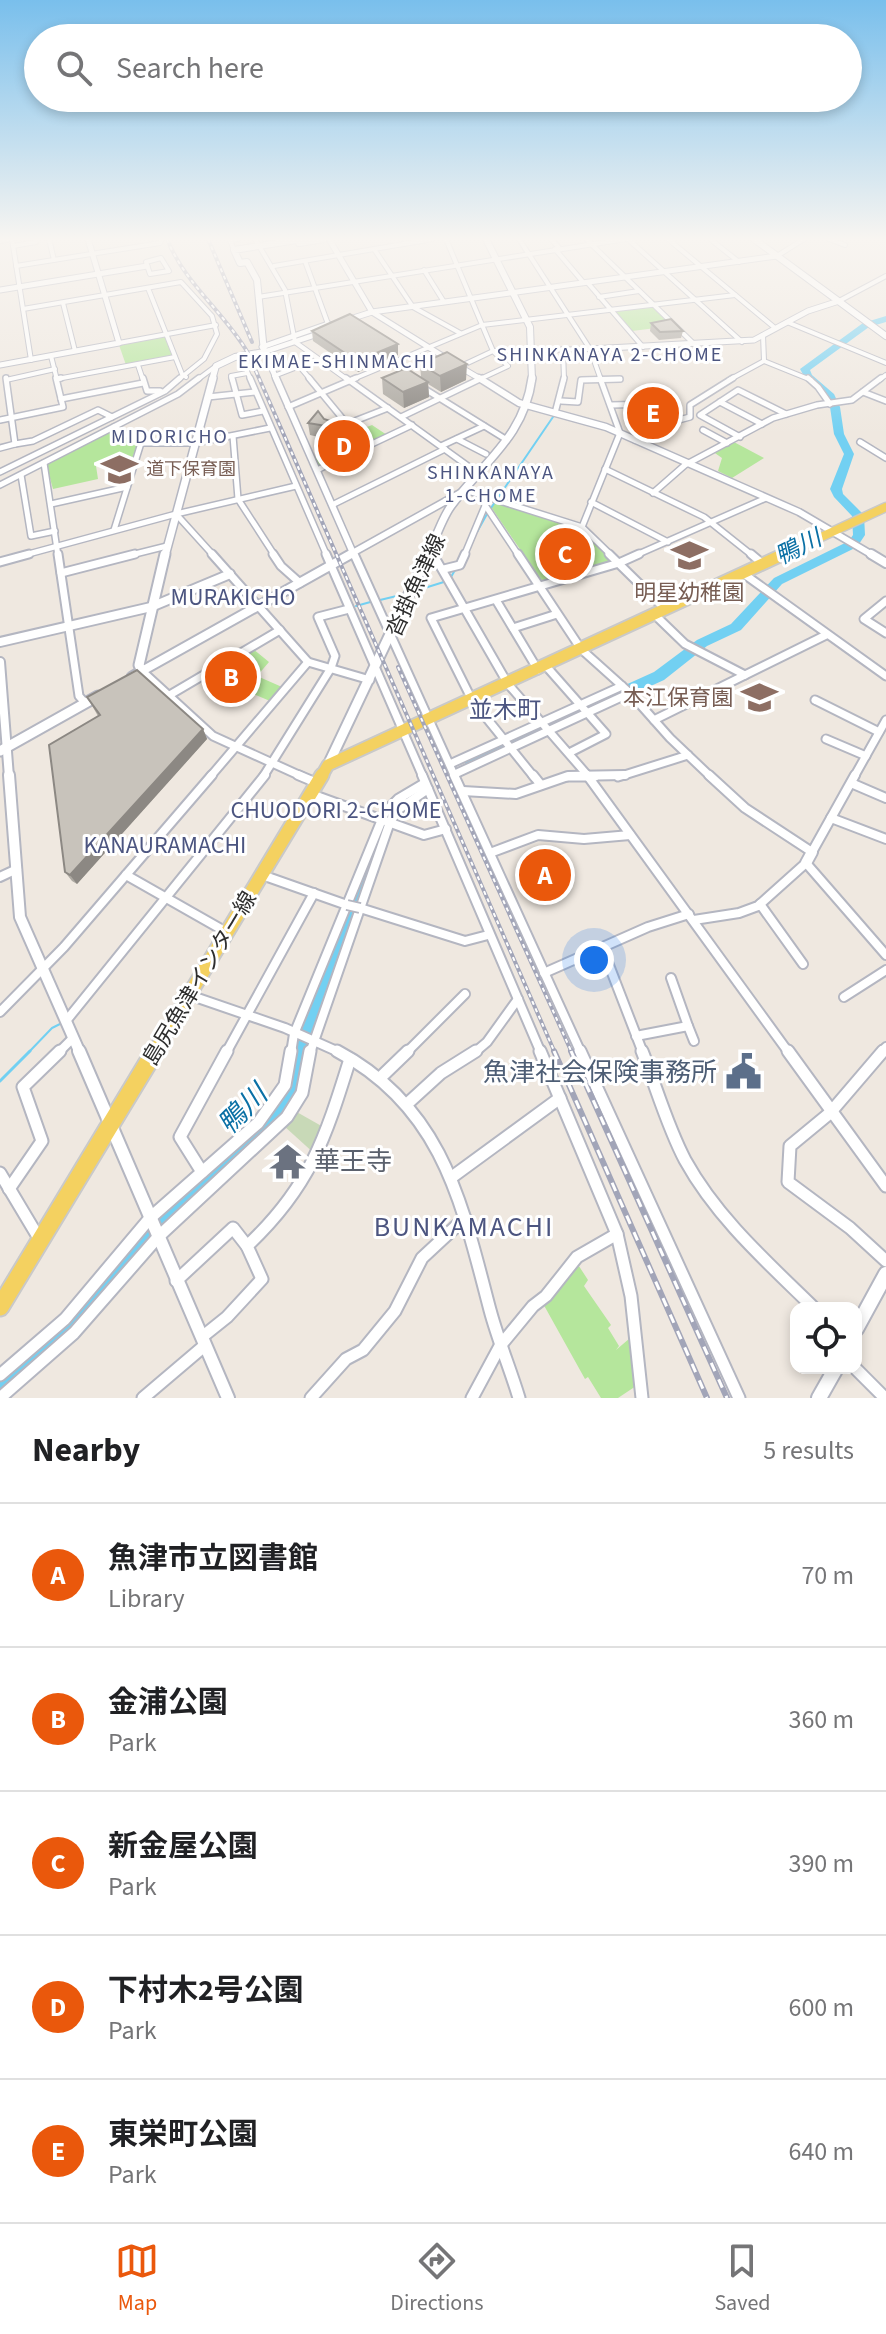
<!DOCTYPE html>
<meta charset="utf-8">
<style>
body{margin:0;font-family:"Source Sans 3","Noto Sans JP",sans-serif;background:#f6f6f6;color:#202124}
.controls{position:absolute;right:24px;bottom:24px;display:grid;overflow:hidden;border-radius:16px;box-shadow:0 4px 12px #0003}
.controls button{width:72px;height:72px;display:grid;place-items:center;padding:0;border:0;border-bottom:2px solid #e0e0e0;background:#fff;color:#202124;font:40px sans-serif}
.you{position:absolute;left:594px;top:960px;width:28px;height:28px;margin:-20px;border:6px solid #fff;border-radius:50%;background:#1a73e8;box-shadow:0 0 0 12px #1a73e833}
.badge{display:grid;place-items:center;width:52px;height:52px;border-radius:50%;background:#ea580c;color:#fff;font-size:26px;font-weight:700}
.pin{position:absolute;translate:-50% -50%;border:4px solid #fff;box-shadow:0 2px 8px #0006}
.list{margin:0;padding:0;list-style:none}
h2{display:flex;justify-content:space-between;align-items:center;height:104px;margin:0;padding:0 32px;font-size:34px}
h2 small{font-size:26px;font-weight:400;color:#757577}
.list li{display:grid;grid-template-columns:52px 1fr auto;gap:24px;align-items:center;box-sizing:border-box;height:144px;padding:0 32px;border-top:2px solid #e0e0e0}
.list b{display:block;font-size:30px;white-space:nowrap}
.list p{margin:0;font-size:26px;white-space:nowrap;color:#757577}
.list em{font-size:26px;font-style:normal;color:#757577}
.icon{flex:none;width:44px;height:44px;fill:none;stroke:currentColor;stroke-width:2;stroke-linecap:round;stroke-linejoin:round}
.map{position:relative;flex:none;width:886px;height:1398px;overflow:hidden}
.search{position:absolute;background:#fff;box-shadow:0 4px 12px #0003;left:24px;right:24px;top:24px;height:88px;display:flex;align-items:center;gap:20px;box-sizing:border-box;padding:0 28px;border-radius:44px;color:#757577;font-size:30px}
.sheet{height:824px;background:#fff}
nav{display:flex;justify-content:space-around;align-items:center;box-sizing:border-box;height:112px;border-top:2px solid #e0e0e0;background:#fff;font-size:22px;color:#757577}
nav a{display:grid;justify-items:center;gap:4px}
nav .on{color:#ea580c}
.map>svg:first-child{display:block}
</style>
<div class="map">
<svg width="886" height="1398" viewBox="0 0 886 1398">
<rect width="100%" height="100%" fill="#efe8e0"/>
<g fill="#b5e69c">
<polygon points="652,306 672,326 632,331 614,311"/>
<polygon points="165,336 172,356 126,365 119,345"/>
<polygon points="372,425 387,435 319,466 315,458 326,455 326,444 352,438 349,434"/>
<polygon points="114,430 138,444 132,458 96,466 98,479 53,489 46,464"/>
<polygon points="732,441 764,458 732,478 718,471 722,458 712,451"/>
<polygon points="495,501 581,530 612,561 543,583 491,507"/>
<polygon points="253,649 269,662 257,676 282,687 270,701 244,690 230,704 203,678"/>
<polygon points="575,1260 588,1280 584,1286 611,1325 608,1328 619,1346 616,1350 636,1333 642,1382 618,1398 601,1398 588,1377 585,1379 541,1300"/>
</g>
<polygon fill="#c8d9b7" points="295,1111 325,1128 316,1155 284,1126"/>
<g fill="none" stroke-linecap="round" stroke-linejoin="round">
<g stroke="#72d0f2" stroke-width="2">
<polyline points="491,508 555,414"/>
<polyline points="477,532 487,514"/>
<polyline points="451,577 455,570"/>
<polyline points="415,591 447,581"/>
<polyline points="380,600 405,594"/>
<polyline points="356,606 374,601"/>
<polyline points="28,1053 52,1028 64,1022"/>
</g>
<polyline stroke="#72d0f2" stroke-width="3" points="0,1081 30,1051"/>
<g fill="#72d0f2" fill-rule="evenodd">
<polygon points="886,316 886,322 869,327 810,370 812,375 834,394 840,407 844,434 854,454 842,489 843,494 864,515 865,535 857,547 782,584 741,630 707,646 664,680 476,765 471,767 466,765 464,761 466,757 654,672 697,640 731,624 774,578 849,541 853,535 852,516 834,497 830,489 844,454 834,434 830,407 825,395 805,378 800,369 863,323"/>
<polygon points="380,835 386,837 388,842 320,1024 308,1084 293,1111 142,1257 78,1339 8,1397 0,1398 0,1374 62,1323 126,1241 279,1097 289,1081 302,1024 372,842 374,837"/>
</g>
<defs>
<g id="minor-far4">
<polyline points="12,239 31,360"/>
<polyline points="49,239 54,260"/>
<polyline points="255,239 285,290 295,342 348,380"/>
<polyline points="446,239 493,351 508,366 478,380"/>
<polyline points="519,239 590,349 601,380"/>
<polyline points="551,239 559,248"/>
<polyline points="586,239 694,344"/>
<polyline points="628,239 742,342"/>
<polyline points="668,239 775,328"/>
<polyline points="710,239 739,262"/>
<polyline points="829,239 845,245"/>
<polyline points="0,241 12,239"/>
<polyline points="13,246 36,242"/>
<polyline points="374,249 413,307 460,333"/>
<polyline points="555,249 583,282"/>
<polyline points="234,250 230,240 238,239"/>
<polyline points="777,256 804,239"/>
<polygon points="161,258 169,271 150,274 146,262"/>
<polyline points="305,261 328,324"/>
<polyline points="16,266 160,243 162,239"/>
<polyline points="274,266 433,239"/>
<polyline points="424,270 444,302"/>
<polyline points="587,282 643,347"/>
<polyline points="148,288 182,374 186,377"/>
<polyline points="258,297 626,239"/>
<polyline points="599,297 639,291"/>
<polyline points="839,301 886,276"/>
<polyline points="63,303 75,351"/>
<polyline points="23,309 181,282 212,316 217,334 204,359 178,380"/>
<polyline points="787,322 886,363"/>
<polyline points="763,335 764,361 811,380"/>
<polyline points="119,343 216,325"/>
<polyline points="563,349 564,380"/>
<polyline points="51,356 57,380"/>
<polyline points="240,356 251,380"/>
<polyline points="138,365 143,380"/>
<polyline points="299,366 311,380"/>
<polyline points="459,367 493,351 590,349"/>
<polyline points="274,376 318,359"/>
<polyline points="57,379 175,357"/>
<polyline points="6,380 55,369"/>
<polyline points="197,380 216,366"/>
<polyline points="232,380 231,376 247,373"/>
<polyline points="351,380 482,325 735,295"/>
<polyline points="581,380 620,379"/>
<polyline points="729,380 764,361"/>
<polyline points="879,380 886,375"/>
</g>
<g id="minor-far3">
<polyline points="143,378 147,391 160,391"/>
<polyline points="232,378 242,415 263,411"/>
<polyline points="250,378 327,556"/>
<polyline points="309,378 347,424 388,408"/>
<polyline points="346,378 479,474"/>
<polyline points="808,378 818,387 830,404"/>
<polyline points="57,379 61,378"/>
<polyline points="420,386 507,440"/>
<polyline points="863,392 886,401"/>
<polyline points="208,397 255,392"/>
<polyline points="61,399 143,383"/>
<polyline points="561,401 578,402 581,380 620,379"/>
<polyline points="720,402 762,424"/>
<polyline points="611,405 655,404"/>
<polyline points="288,407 356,378"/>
<polyline points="555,413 564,378"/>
<polyline points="401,417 482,378"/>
<polyline points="0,420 63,407 56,378"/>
<polyline points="114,427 141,443 195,443 270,428"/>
<polyline points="703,430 727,443"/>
<polyline points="233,436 238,499 275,556"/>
<polyline points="740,437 700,415 738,390 786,414"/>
<polyline points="457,439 486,454"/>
<polyline points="635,440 641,430 690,417 690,405 733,378"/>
<polyline points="860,442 886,458"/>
<polyline points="15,444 33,441 98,410 112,417"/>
<polyline points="441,446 484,426"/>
<polyline points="0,448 15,444 6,378"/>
<polyline points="44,463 58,556"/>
<polyline points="605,469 704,517 753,556"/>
<polyline points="317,470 412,425"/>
<polyline points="0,472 165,391 180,378"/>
<polyline points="21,475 31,536 55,531"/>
<polyline points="0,485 178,394 199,378"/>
<polyline points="465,490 582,527 612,556"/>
<polyline points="653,493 685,465 773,418 817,405 852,400 881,378"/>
<polyline points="591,502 668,542"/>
<polyline points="51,504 127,487"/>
<polyline points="332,505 445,449"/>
<polyline points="485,505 519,556"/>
<polyline points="176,514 214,556"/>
<polyline points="582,527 620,433 600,378"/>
<polyline points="114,530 141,443"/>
<polyline points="431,551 434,556"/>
<polyline points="353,553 354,556"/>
<polyline points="21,556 176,514 296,486"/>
<polyline points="127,556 167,546"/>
<polyline points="464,556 487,501"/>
<polyline points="634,556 766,498"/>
</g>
<g id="minor-far2">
<polyline points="58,554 79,696 85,703"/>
<polyline points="212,554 308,662 370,680"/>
<polyline points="273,554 281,566 300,583"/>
<polyline points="326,554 423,777"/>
<polyline points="354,554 455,777"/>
<polyline points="433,554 508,684 589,777"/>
<polyline points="518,554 581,649 630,693 670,738 711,777"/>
<polyline points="609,554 666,610"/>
<polyline points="751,554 763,564"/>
<polyline points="0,562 29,554"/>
<polyline points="444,569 460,565 465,554"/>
<polyline points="61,573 135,554"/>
<polyline points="744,574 886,676"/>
<polyline points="496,600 538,670"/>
<polyline points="886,601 864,619 886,633"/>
<polyline points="655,615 685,644 745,675"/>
<polyline points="513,628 557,614"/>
<polyline points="546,666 606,734 569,753"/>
<polyline points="142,671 213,736 303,777"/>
<polyline points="168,696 280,630"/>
<polyline points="815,700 879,732"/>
<polyline points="654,720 826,635"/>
<polyline points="826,739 866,756"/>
<polyline points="450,764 622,686"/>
<polyline points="455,774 630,693"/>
<polyline points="210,777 308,662"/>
<polyline points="263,777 331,668 335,656 318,617 349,609"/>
<polyline points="534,777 472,700 431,618 619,563 639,554"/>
<polyline points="566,777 595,777"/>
<polyline points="618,777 688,755"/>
<polyline points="854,777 886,720"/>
</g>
<g id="minor-far1">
<polyline points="298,775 317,783"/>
<polyline points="422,775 541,1053"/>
<polyline points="454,775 581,1053"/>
<polyline points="533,775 541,785"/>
<polyline points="587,775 789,1053"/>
<polyline points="709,775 745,808 812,852 855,775"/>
<polyline points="851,783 886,798"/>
<polyline points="463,791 516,794 568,776 625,775"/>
<polyline points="311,794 424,835 446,829"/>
<polyline points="831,818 886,839"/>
<polyline points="490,853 538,835 584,839 630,835"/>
<polyline points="126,875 228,933"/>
<polyline points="262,875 347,905"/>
<polyline points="0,877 17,869"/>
<polyline points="760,904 803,964"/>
<polyline points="360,908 465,941 488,935"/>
<polyline points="694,920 739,913 758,906 806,863 886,955"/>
<polyline points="602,947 643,1053"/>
<polyline points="544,973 648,927 689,914"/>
<polyline points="671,978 688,1026"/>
<polyline points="189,995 285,1028 341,1053"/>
<polyline points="844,997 886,970"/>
<polyline points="0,1012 64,947 212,775"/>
<polyline points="66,1021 265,775"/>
<polyline points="636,1036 688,1026 694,1041"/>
<polyline points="58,1053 73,1038"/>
<polyline points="226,1053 314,893"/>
<polyline points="291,1053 294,1034 385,812 398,799 425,783"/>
<polyline points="310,1053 390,822 399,809 428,789"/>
<polyline points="406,1053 465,994"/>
<polyline points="474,1053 487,1042 518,999"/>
<polyline points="881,1053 886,1047"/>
</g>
<g id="minor">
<path d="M337 1051C443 1107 462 1204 490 1310 498 1340 510 1368 519 1398"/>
<polyline points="540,1051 617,1234 631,1296 642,1398"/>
<polyline points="580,1051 739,1398"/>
<path d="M642 1051C656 1086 667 1126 685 1160 717 1218 767 1262 814 1308"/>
<polyline points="788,1051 886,1186"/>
<polyline points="883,1051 830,1113 790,1146 788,1182 850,1228 886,1261"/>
<polyline points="380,1078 408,1051"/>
<polyline points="407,1104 441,1073 476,1051"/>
<polyline points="202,1172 180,1137 227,1051"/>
<polyline points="0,1173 40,1240"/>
<polyline points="452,1177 560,1098"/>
<polyline points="9,1189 42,1141 23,1087 60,1051"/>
<polyline points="176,1281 233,1228 247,1246"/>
<path d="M202 1337 227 1317 262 1279 247 1246C310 1187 325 1139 350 1059"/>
<polyline points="855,1368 885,1398"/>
<polyline points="0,1375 65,1319 150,1218 258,1123 285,1085 291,1051"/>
<polyline points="0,1398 74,1333 158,1237 287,1117 302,1093 310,1051"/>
<polyline points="143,1398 203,1347"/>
<polyline points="311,1398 346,1359 363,1350 395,1311 422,1258 465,1218"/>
<polyline points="472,1398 500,1346 533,1306 546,1296 577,1257 617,1234"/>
</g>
<g id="tertiary-far4">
<polyline points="329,239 372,312 449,360"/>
<polyline points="0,290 147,266"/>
<polyline points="347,320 372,312 777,256"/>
<polyline points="262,347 328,324 334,325"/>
<polyline points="590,349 754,340 808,311 839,301"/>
<polyline points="0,365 119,343 88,239"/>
<polyline points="460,367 482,380"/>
<polyline points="277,380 264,352 321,333"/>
</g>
<g id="tertiary-far3">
<polyline points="276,378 353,553"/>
<polyline points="479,378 519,403 606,427 799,512 874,556"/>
<polyline points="347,556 462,492"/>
</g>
<g id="tertiary-far2">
<polyline points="871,554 886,563"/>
<polyline points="0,642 151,607 230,574"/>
<polyline points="0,662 9,777"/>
<polyline points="142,671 351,554"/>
</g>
<g id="tertiary-far1">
<polyline points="9,775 20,917 80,1053"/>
<polyline points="806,863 812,852"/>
</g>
<polyline id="tertiary" points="79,1051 228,1398"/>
<g id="secondary-far3">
<polyline points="486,239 530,327 532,380"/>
<polyline points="754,239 886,336"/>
<polyline points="299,243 324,239"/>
<polyline points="212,380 216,366 235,357 264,352 257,280 247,262 240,263 234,250 303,239"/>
</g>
<g id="secondary-far2">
<polyline points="165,556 213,378"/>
<path d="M428 556C435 540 441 520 451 506 484 461 524 437 532 378"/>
</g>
<g id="secondary-far1">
<polyline points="132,677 142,671 139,665 165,554"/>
<polyline points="0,751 98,696"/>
<polyline points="328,765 428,554"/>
</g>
<g id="secondary">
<polyline points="856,1329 886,1274"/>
<polyline points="819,1398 836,1368"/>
</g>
<polyline id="primary-far3" points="780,556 886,507"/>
<polyline id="primary-far2" points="321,777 328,765 784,554"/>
<polyline id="primary-far1" points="154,1053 322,775"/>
<polyline id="primary" points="0,1307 155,1051"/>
</defs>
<use href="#minor-far4" stroke="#b4b6c1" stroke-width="6"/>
<use href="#minor-far3" stroke="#b4b6c1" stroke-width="8"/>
<use href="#minor-far2" stroke="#b4b6c1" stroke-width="11"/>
<use href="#minor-far1" stroke="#b4b6c1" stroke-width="12"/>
<use href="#minor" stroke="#b4b6c1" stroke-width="15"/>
<use href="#tertiary-far4" stroke="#b4b6c1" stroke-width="7"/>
<use href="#tertiary-far3" stroke="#b4b6c1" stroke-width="9"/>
<use href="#tertiary-far2" stroke="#b4b6c1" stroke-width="12"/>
<use href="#tertiary-far1" stroke="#b4b6c1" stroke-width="14"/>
<use href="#tertiary" stroke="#b4b6c1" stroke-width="16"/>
<use href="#secondary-far3" stroke="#b4b6c1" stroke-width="8"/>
<use href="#secondary-far2" stroke="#b4b6c1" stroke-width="10"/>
<use href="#secondary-far1" stroke="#b4b6c1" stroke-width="13"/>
<use href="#secondary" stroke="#b4b6c1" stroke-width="18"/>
<use href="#primary-far3" stroke="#c9c9c9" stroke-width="11"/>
<use href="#primary-far2" stroke="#c9c9c9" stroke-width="15"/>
<use href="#primary-far1" stroke="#c9c9c9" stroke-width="17"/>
<use href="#primary" stroke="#c9c9c9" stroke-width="21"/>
<use href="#minor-far4" stroke="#fff" stroke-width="4"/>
<use href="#minor-far3" stroke="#fff" stroke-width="5"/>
<use href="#minor-far2" stroke="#fff" stroke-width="7"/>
<use href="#minor-far1" stroke="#fff" stroke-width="8"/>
<use href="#minor" stroke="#fff" stroke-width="11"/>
<use href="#tertiary-far4" stroke="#fff" stroke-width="5"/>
<use href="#tertiary-far3" stroke="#fff" stroke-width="6"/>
<use href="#tertiary-far2" stroke="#fff" stroke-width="8"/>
<use href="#tertiary-far1" stroke="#fff" stroke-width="10"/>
<use href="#tertiary" stroke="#fff" stroke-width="12"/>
<use href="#secondary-far3" stroke="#fff" stroke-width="6"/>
<use href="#secondary-far2" stroke="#fff" stroke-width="7"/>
<use href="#secondary-far1" stroke="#fff" stroke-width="9"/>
<use href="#secondary" stroke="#fff" stroke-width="14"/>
<use href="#primary-far3" stroke="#f4d160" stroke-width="8"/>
<use href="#primary-far2" stroke="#f4d160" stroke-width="11"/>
<use href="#primary-far1" stroke="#f4d160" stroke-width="13"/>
<use href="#primary" stroke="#f4d160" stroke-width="17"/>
<defs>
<g id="rail-far1">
<path d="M167 239C185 284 224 312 248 353L555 1053"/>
<polyline points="208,239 252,342"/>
<polyline points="398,667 572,1053"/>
</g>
<g id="rail">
<polyline points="554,1051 707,1398"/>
<polyline points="571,1051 727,1398"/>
</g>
</defs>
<use href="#rail-far1" stroke="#a2a5b8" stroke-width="4"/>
<use href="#rail" stroke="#a2a5b8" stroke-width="6"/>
<use href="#rail-far1" stroke="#fff" stroke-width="2" stroke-dasharray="4" stroke-linecap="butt"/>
<use href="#rail" stroke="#fff" stroke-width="3" stroke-dasharray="9" stroke-linecap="butt"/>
<defs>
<polyline id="minor-bridge" points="347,905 360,908"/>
</defs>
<use href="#minor-bridge" stroke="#b4b6c1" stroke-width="12" stroke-linecap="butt"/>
<use href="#minor-bridge" stroke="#fff" stroke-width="8"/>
</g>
<g fill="#aca8a1">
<polygon points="651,323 683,331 681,338 659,340 650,331"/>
<polygon points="312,331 398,344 398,355 358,372 313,341"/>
<polygon points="420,364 466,380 441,392 428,384 429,397 404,408 383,394 382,378 421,377"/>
<polygon points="330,421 332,433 327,439 310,435 308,423"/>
<polygon points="87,697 203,729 207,739 77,884 72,881 65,872 98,716"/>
</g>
<g fill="#8c8883">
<polygon points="398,344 398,355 358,372 357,361"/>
<polygon points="467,364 466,380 441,392 440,376"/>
<polygon points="428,382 429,397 404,408 403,392"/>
<polygon points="330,421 332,433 327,439 326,426"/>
<polygon points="203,729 207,739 77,884 70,875"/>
</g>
<g fill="#c8c3bb" stroke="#8c8883" stroke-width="2">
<polygon points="350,314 398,344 357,361 312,331"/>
<polygon points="671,319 683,331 660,332 651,323"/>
<polygon points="447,352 467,364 440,376 420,364"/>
<polygon points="406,368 428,382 403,392 382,378"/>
<polygon points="318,411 324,419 330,421 326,426 308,423"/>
<polygon points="137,670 203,729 70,875 65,872 49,745 100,715 87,697"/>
</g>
<linearGradient id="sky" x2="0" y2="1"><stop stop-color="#79bfec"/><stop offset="0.55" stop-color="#f8f5f1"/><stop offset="1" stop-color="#f8f5f1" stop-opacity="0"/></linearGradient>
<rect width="886" height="435" fill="url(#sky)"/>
<defs>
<symbol id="school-bare" viewBox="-9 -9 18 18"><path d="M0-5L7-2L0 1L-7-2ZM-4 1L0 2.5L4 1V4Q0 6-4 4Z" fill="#8d6e63" stroke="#fff" stroke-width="2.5" paint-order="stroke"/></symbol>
<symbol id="civic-bare" viewBox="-9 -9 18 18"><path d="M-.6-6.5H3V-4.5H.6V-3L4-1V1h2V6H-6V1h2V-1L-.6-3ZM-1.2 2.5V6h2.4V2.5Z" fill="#5c6f8a" stroke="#fff" stroke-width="2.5" paint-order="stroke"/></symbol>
<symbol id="temple-bare" viewBox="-9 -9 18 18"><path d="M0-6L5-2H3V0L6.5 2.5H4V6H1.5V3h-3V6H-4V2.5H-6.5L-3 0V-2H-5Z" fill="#6b7280" stroke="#fff" stroke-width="2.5" paint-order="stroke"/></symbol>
</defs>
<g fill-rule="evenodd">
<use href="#school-bare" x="94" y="444" width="51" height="51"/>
<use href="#school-bare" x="664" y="530" width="51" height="51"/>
<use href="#school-bare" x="734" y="672" width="51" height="51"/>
<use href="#civic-bare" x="718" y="1046" width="51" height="51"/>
<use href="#temple-bare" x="262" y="1136" width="51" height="51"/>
</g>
<g text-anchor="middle" stroke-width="6" stroke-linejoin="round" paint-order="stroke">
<g font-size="18" fill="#785e54" stroke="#fff" text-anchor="start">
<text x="146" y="475">道下保育園</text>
</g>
<g font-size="20" letter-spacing="2" fill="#4c5580" stroke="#fff">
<text x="610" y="361">SHINKANAYA 2-CHOME</text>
<text x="337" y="368">EKIMAE-SHINMACHI</text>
<text x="170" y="443">MIDORICHO</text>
<text x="491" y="479">SHINKANAYA<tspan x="491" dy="23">1-CHOME</tspan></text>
</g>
<g font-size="22" fill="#2e2e2e" stroke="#fff">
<text transform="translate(415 585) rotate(-65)" y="8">沓掛魚津線</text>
<text transform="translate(199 978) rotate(-59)" y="8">島尻魚津インター線</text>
</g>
<g font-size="22" fill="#785e54" stroke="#fff">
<text x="689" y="600">明星幼稚園</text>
<text x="733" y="705" text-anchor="end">本江保育園</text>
</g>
<g font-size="24" font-style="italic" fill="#0a70a5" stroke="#fff">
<text transform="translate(798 547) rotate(-27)" y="8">鴨川</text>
</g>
<g font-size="24" fill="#4c5580" stroke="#fff">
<text x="233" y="605">MURAKICHO</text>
<text x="505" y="718">並木町</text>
<text x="336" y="818">CHUODORI 2-CHOME</text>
<text x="165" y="853">KANAURAMACHI</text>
</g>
<g font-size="26" fill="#4e5e75" stroke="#fff" text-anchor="end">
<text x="717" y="1081">魚津社会保険事務所</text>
</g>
<g font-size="26" fill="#5b616d" stroke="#fff" text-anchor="start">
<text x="314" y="1170">華王寺</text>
</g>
<g font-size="28" font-style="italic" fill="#0a70a5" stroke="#fff">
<text transform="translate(242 1109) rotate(-45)" y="10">鴨川</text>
</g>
<g font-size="28" letter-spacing="2" fill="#4c5580" stroke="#fff">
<text x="464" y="1236">BUNKAMACHI</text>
</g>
</g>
</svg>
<div class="controls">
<button><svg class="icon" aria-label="locate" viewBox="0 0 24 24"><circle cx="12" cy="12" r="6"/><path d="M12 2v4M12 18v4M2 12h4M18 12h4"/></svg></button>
</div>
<div class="you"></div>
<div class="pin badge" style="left:545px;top:875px">A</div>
<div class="pin badge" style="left:231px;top:677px">B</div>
<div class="pin badge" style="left:565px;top:554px">C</div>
<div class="pin badge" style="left:344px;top:446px">D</div>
<div class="pin badge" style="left:653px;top:413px">E</div>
<div class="search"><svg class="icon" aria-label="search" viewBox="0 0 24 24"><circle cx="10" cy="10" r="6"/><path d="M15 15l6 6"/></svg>Search here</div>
</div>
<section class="sheet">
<h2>Nearby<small>5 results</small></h2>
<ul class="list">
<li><span class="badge">A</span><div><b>魚津市立図書館</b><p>Library</p></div><em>70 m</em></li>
<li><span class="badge">B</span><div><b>金浦公園</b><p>Park</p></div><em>360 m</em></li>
<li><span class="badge">C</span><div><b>新金屋公園</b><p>Park</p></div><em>390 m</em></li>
<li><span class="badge">D</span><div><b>下村木2号公園</b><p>Park</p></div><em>600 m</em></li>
<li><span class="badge">E</span><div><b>東栄町公園</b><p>Park</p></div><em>640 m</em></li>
</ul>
</section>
<nav>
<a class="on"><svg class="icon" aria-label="map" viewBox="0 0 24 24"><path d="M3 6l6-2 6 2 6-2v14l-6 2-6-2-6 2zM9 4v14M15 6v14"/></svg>Map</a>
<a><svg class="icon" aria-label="directions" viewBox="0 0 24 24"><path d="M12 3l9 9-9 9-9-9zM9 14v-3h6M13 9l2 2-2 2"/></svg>Directions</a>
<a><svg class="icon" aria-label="saved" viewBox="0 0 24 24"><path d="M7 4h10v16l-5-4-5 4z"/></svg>Saved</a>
</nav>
